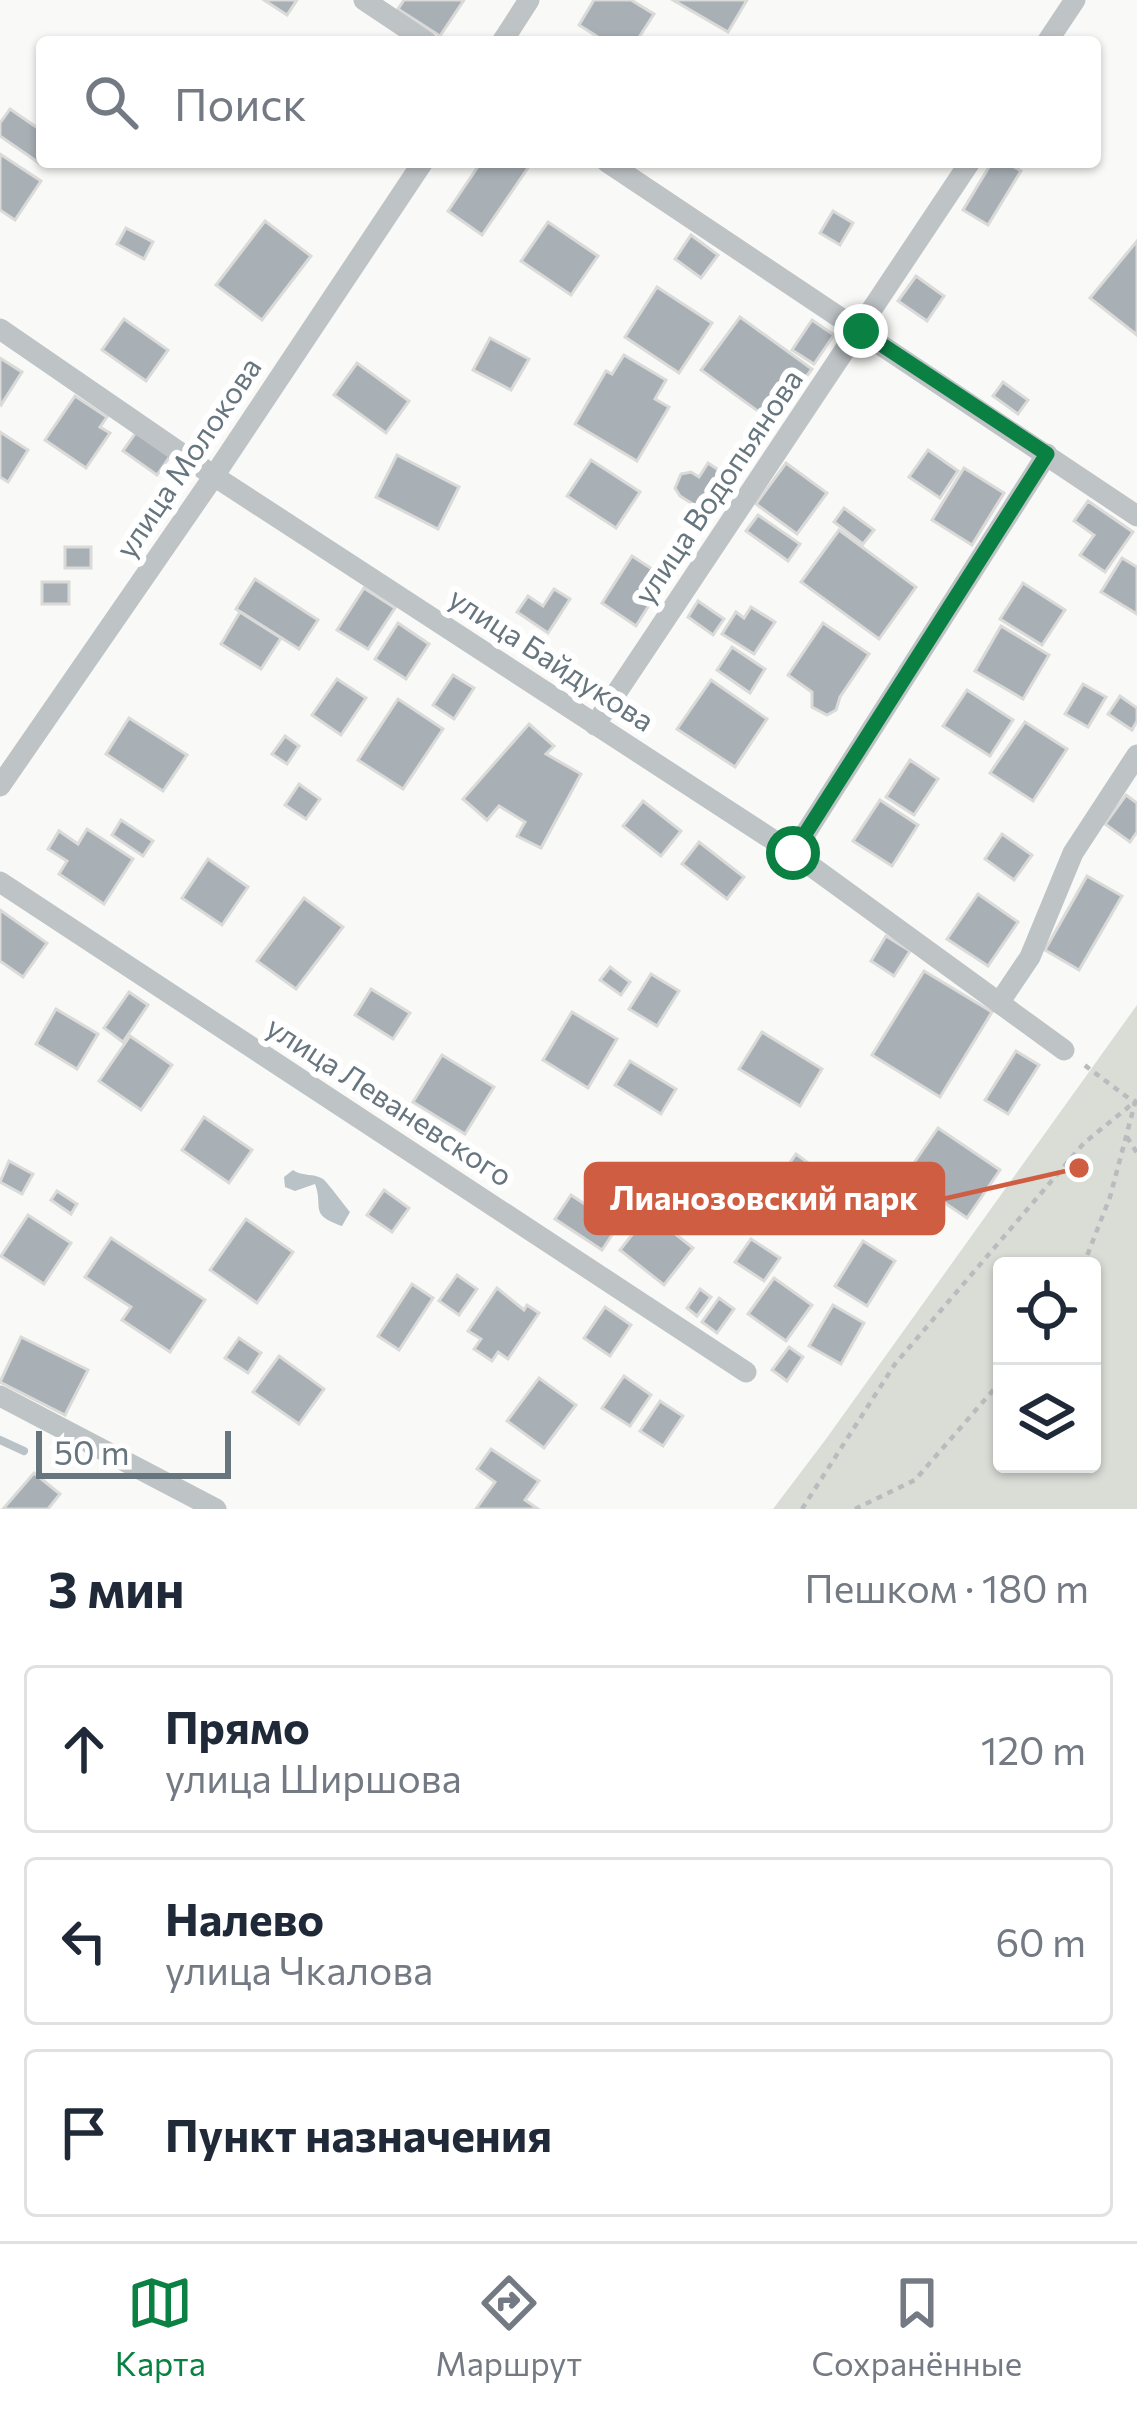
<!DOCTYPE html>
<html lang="ru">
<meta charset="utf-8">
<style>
body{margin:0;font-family:Commissioner,sans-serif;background:#f2f2f3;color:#1f2937}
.controls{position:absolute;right:36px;bottom:36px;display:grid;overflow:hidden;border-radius:12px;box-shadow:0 3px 9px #0004}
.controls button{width:108px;height:108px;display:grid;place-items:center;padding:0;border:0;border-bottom:3px solid #e0e1e3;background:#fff;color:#1f2937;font:60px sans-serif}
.scale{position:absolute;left:36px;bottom:30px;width:195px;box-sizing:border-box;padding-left:12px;border:6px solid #66757e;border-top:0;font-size:33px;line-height:42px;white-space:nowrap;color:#66757e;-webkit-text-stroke:9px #fff;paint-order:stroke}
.stop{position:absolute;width:36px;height:36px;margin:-27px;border:9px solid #0b8043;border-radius:50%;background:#fff}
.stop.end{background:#0b8043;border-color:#fff;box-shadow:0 3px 12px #0008}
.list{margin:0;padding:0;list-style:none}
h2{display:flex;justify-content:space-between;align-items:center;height:156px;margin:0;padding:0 48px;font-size:51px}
h2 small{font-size:39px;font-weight:400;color:#747a83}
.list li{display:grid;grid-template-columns:78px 1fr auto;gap:36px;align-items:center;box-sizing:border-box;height:168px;margin:0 24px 24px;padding:0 24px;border:3px solid #e0e1e3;border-radius:12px}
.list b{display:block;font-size:45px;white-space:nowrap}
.list p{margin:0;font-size:39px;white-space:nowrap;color:#747a83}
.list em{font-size:39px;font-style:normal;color:#747a83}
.icon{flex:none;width:66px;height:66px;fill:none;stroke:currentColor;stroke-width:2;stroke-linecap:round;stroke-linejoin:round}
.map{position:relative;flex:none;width:1137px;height:1509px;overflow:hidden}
.search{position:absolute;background:#fff;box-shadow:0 3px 9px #0004;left:36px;right:36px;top:36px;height:132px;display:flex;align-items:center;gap:30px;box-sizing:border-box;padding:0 42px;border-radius:12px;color:#747a83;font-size:45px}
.sheet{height:732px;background:#fff}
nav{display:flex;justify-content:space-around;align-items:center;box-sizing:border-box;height:168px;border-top:3px solid #e0e1e3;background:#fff;font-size:33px;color:#747a83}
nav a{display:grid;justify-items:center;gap:6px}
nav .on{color:#0b8043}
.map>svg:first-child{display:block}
</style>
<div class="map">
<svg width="1137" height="1509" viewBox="0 0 1137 1509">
<rect width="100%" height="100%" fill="#f9f9f7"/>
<path fill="#d9ddd6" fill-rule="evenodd" d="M1137 1005V1509H773L826 1439ZM1002 1266H1092V1464H1002Z"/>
<path fill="#b9c3c7" d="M293 1170C303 1177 314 1173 323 1179 328 1183 345 1206 350 1212L342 1226C308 1214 324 1208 315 1184L295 1191 285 1187 284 1177Z"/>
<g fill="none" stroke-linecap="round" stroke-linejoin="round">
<polyline stroke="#b9c3c7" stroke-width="8" points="0,1440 24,1451"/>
</g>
<g fill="#a8afb5" stroke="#dadad9" stroke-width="3">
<polygon points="264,0 297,0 287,15"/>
<polygon points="404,0 464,0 440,36 398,9"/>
<polygon points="594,0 631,0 654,14 636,42 606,42 579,25"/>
<polygon points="673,0 747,0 728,32"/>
<polygon points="10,109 42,131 39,163 0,136 0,123"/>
<polygon points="0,154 41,181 15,220 0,210"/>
<polygon points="481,162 532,162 482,235 448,211"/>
<polygon points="992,162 1006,162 1021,171 988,225 963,210"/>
<polygon points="833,211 853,223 840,245 820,233"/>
<polygon points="265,221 311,256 262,320 216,285"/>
<polygon points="548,222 598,256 571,295 521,261"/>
<polygon points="126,228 153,242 144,259 117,244"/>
<polygon points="691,235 718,255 701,278 675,259"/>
<polygon points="1137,241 1137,335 1090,298"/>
<polygon points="916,276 944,296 927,321 898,301"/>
<polygon points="657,287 712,323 679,373 625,337"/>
<polygon points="740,317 812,369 773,422 701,370"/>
<polygon points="124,319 168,350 146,381 102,350"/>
<polygon points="812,320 834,335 814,364 792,350"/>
<polygon points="490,338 529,359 511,390 473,370"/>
<polygon points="624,355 666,380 655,399 669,407 637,461 575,424 606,371 612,374"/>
<polygon points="0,358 22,372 1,405 0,404"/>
<polygon points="357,363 409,401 386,433 334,395"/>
<polygon points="1003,382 1028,400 1018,414 993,396"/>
<polygon points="75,396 107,417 100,427 110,433 86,468 45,440"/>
<polygon points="139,428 173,452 157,475 123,451"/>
<polygon points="0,432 28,450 8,482 0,477"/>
<polygon points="928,450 958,471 940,498 909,477"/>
<polygon points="397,455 459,487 438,529 376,497"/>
<polygon points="591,460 640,492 616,528 567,496"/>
<polygon points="708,463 735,481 712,516 680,496 675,488 681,474 691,472 699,477"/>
<polygon points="786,463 827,493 797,534 756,504"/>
<polygon points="964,468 1004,493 972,545 932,520"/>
<polygon points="1088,501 1133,532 1105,572 1080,555 1094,535 1074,521"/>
<polygon points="844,508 874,530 863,544 834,522"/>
<polygon points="758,515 800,544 788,561 746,531"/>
<polygon points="839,530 916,587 879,639 801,582"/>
<rect x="65" y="547" width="26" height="21"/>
<polygon points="632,556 666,578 636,626 602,603"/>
<polygon points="1122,558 1137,567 1137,614 1101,592"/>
<polygon points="255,579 318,620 299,649 236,609"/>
<rect x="42" y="582" width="27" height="22"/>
<polygon points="1023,583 1065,610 1042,645 1000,619"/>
<polygon points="364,588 395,608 368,649 337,630"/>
<polygon points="554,589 570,599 548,633 517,612 528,596 543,606"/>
<polygon points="698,601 724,619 713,635 688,617"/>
<polygon points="751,607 775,622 754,654 722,634 736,612 744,618"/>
<polygon points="240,612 281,638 261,669 221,644"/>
<polygon points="398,623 429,644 406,679 375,659"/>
<polygon points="823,623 869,654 840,697 836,710 827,715 812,707 812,692 788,675"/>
<polygon points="1001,626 1049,655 1023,699 975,671"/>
<polygon points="732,647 765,669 750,693 717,670"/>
<polygon points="453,675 474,688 454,719 433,705"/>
<polygon points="337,679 366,698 341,735 312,715"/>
<polygon points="711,680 767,719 735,767 677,729"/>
<polygon points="1083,684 1106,697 1088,727 1065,714"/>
<polygon points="967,690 1013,720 990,756 943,726"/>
<polygon points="1120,696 1137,708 1137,721 1132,730 1108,714"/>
<polygon points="398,699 443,729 403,789 358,760"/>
<polygon points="129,718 187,755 163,791 106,754"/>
<polygon points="1025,722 1067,749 1033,801 990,773"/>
<polygon points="529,724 554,746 546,754 581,774 541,848 517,836 525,822 499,806 487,820 463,799"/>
<polygon points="285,736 299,746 287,764 272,754"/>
<polygon points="910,760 938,779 914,815 886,797"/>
<polygon points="299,784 320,799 306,819 285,805"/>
<polygon points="1126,795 1137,803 1137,832 1130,842 1105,824"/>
<polygon points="880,800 918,825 892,866 853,841"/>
<polygon points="643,801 681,831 661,856 623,826"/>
<polygon points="121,820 153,841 143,856 112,835"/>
<polygon points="87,829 133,859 104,904 59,874 67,861 48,849 59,831 78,844"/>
<polygon points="1002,834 1032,855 1014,880 985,859"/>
<polygon points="699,842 744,877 727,899 682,864"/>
<polygon points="208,859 248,887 222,925 182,898"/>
<polygon points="1087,876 1122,896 1079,970 1045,950"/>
<polygon points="978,894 1018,922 988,966 947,939"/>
<polygon points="304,898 343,927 296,989 257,961"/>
<polygon points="0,910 47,943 23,977 0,961"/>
<polygon points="886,936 910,951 894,976 871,961"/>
<polygon points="610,967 630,982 621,995 600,980"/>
<polygon points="924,971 992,1012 940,1097 872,1055"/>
<polygon points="651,974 679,991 657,1026 629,1009"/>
<polygon points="371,989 410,1013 393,1039 355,1015"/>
<polygon points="129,992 148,1005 123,1042 104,1028"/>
<polygon points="56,1009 98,1034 77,1069 36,1044"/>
<polygon points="572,1012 617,1039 588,1088 543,1060"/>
<polygon points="762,1032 822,1069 800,1106 739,1069"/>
<polygon points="130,1036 172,1065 141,1110 99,1081"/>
<polygon points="1016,1051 1039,1065 1008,1114 985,1100"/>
<polygon points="442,1055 494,1087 465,1134 413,1102"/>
<polygon points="630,1061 676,1089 661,1114 615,1085"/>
<polygon points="204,1117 252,1150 229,1183 182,1150"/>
<polygon points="938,1128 1000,1170 967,1218 905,1176"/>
<polygon points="796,1154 807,1162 795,1179 784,1171"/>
<polygon points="9,1161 33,1174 22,1194 0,1182"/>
<polygon points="384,1190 409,1208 392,1232 367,1215"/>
<polygon points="57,1191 77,1204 71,1214 51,1200"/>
<polygon points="571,1195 618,1226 602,1250 555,1219"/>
<polygon points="649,1213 693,1248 664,1285 620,1250"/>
<polygon points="28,1215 71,1243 44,1284 1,1256"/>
<polygon points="246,1219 293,1252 257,1303 210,1270"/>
<polygon points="111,1238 205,1300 170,1352 122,1320 131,1307 85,1277"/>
<polygon points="751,1239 780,1258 764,1281 735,1262"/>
<polygon points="863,1241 895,1261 867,1306 835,1286"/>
<polygon points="457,1275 477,1289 459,1315 439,1301"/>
<polygon points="774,1278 812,1305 786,1341 748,1314"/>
<polygon points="412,1284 433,1298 399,1350 378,1336"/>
<polygon points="497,1288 524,1310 527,1305 539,1313 508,1359 498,1352 492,1361 474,1349 481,1339 468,1331"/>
<polygon points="700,1289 711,1297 697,1316 687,1308"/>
<polygon points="719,1298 734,1309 717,1333 702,1322"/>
<polygon points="833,1305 864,1323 841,1364 809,1346"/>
<polygon points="605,1307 631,1325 610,1356 584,1338"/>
<polygon points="21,1337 88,1370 65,1415 0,1382"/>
<polygon points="239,1338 261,1353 248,1373 225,1358"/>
<polygon points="789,1347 803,1357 787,1381 772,1370"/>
<polygon points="279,1356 324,1389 299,1424 253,1392"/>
<polygon points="624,1376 651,1395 630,1426 602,1408"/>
<polygon points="539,1378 576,1405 544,1448 507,1421"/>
<polygon points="660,1401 683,1416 663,1446 640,1431"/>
<polygon points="491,1449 539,1481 525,1500 538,1509 476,1509 495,1482 477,1469"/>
<polygon points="34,1473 60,1494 48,1509 3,1509"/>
</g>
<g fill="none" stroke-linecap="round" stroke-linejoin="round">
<g stroke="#b9bcbe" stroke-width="4.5" stroke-dasharray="6 6" stroke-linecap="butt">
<polyline points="1127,1137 1137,1153"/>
<polyline points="1083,1266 1110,1197 1135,1103 1083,1064"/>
<polyline points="802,1509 895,1364 1084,1143 1137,1100"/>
<polyline points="855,1509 915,1480 1002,1380"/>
</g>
<g stroke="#bec3c6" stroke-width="21">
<polyline points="364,0 427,42"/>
<polyline points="502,42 529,0"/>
<polyline points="1047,42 1075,0"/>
<polyline points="607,162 1137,516"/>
<polyline points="0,329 214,476 793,853 1064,1050"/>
<polyline points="595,725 970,162"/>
<polyline points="0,786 214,476 423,162"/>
<polyline points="793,853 1047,454"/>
<polyline points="0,882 746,1372"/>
<polyline points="999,1003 1030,957 1073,853 1137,755"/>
<polyline points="0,1396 216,1509"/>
</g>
</g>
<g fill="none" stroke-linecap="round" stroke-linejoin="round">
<polyline stroke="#0b8043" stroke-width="15" points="793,853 1047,454 861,331"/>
</g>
<g text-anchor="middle" stroke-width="12" stroke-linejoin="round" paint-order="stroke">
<g font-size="30" fill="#66757e" stroke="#fff">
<text transform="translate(189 458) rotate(-56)" y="10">улица Молокова</text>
<text transform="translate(719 487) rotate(-56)" y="10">улица Водопьянова</text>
<text transform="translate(551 660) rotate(33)" y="10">улица Байдукова</text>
<text transform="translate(389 1102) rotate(33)" y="10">улица Леваневского</text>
</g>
</g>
<path fill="none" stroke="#ce5d41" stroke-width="4.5" d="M1079 1168L943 1199"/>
<circle fill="#ce5d41" stroke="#fff" stroke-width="4.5" cx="1079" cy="1168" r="12"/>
<rect fill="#ce5d41" stroke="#ce5d41" stroke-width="4.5" x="586" y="1164" width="357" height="69" rx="12"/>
<g font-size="33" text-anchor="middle" font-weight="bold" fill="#fff">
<text x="764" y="1210">Лианозовский парк</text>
</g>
</svg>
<div class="controls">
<button><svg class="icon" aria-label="locate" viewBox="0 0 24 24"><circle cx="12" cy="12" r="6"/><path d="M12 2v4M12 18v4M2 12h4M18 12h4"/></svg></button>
<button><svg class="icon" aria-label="layers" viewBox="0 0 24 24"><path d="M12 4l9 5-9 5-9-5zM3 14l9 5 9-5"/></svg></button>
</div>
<div class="scale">50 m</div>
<div class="stop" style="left:793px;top:853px"></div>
<div class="stop end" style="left:861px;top:331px"></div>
<div class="search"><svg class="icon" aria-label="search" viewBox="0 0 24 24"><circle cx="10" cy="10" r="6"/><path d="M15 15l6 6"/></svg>Поиск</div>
</div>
<section class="sheet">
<h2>3 мин<small>Пешком · 180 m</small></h2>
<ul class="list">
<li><svg class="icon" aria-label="ahead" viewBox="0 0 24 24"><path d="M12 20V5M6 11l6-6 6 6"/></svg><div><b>Прямо</b><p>улица Ширшова</p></div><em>120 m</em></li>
<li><svg class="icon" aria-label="left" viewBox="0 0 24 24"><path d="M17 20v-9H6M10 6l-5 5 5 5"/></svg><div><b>Налево</b><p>улица Чкалова</p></div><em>60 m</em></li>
<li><svg class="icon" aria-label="arrive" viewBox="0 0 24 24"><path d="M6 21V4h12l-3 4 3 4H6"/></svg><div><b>Пункт назначения</b></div></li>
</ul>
</section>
<nav>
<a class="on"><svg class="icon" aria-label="map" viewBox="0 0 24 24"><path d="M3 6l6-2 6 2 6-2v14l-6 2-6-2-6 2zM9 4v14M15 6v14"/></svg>Карта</a>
<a><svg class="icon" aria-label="directions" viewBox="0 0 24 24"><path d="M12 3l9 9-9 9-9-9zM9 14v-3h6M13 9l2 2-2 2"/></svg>Маршрут</a>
<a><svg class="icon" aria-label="saved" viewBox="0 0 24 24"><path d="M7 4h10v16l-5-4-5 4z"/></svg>Сохранённые</a>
</nav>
